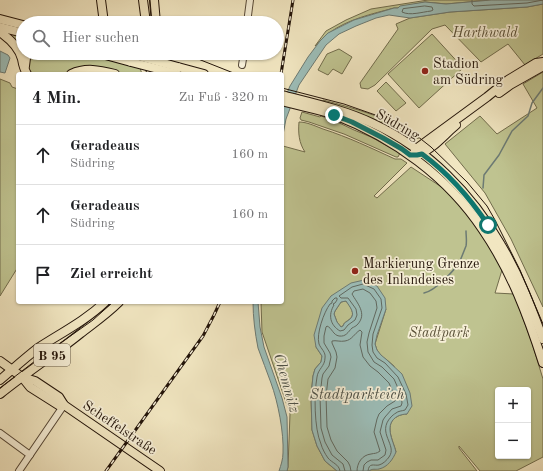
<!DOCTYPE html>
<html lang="de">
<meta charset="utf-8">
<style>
body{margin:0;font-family:"Old Standard TT",serif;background:#f6f6f6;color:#202124}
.controls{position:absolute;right:12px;bottom:12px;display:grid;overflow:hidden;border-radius:4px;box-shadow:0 1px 3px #0004}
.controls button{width:36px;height:36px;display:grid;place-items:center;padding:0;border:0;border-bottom:1px solid #e0e0e0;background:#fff;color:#202124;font:20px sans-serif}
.stop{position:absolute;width:12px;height:12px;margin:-9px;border:3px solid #0f766e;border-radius:50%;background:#fff}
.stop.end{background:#0f766e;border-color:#fff;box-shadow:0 1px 4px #0008}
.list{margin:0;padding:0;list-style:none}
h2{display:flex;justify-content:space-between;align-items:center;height:52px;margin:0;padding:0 16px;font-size:17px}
h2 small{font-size:13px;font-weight:400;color:#757577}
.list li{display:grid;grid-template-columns:26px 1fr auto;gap:12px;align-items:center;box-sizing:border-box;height:60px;padding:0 16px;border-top:1px solid #e0e0e0}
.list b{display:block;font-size:15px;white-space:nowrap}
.list p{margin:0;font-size:13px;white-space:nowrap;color:#757577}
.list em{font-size:13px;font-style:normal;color:#757577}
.icon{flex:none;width:22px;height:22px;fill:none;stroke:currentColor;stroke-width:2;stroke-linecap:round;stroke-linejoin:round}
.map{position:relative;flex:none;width:543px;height:471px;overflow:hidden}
.search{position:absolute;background:#fff;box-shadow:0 1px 3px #0004;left:16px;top:16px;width:268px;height:44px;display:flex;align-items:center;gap:10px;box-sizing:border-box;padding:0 14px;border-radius:22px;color:#757577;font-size:15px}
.panel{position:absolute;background:#fff;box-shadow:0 1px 3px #0004;left:16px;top:72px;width:268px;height:232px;border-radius:4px}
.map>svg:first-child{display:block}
</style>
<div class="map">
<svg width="543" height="471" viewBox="0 0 543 471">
<rect width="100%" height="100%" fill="#f1e6c1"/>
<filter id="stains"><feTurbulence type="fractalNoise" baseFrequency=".005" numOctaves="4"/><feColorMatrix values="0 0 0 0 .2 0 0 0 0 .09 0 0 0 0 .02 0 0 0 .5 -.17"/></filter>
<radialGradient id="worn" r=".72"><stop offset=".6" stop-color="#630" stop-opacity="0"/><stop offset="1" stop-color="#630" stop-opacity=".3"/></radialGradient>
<g fill="#bfc390" stroke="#716c4c" fill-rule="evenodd">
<path d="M428 0H491L446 4 425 2 398 8H394C372 14 348 19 329 33 324 36 320 42 315 46L326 31 346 20 371 9Z"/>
<polygon points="543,4 543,54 525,65 508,44 481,62 445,25 432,29 375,85 368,89 361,88 360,83 398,29 396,24 410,18 450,12 527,7"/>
<polygon points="0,32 23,33 23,53 98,53 140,68 142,74 115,74 102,71 71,74 27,74 22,59"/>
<polygon points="432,34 463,68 419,108 388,74"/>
<polygon points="339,49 352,57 342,74 333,69 328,75 318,70 327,54"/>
<polygon points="543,72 543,307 511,239 485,193 445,144 480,116 497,134 537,108 523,84"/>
<polygon points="0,79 10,83 12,87 18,89 18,267 0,296"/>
<polygon points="386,82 406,103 396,111 377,91"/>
<path d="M323 100C357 109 390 118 419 138L410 140 322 103Z"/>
<polygon points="302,112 320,117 321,116 333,120 354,130 371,137 400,153 398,157 396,157 344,134 309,122 301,120 300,118"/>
<path d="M299 122C307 122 315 126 323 129 348 137 371 148 395 159H401L407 163 374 196 377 198 411 167 443 188 461 206 487 241 502 270 495 293 514 294 532 343 543 379V457L516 471H480L459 446V448L477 471H369L396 452C393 440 383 424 398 416 400 415 404 414 407 414L394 366 387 360 381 356 377 350 375 344 386 309 331 296 316 347 322 356 321 362 315 369 313 376 311 396 312 430 317 446 325 461 337 471H287L288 467 290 414 262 332 261 302H282V148L283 146 305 152C299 143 298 133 299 122ZM498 390H528V456H498Z"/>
<path d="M346 301C350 306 356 314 350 319 346 322 344 322 343 326L341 327 337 322 334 314 335 311 341 302Z"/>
</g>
<g fill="#9cbeb9" stroke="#6c7a73" fill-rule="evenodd">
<polygon points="491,0 543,0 543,4 527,7 450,12 410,18 389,15 376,18 356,26 339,34 326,45 299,85 286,119 282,140 282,105 290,86 308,57 320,41 328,33 354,20 394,8 398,8 400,6 425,2 446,4"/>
<polygon points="0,51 8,55 10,58 5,73 0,72"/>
<path d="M364 280 377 286 385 298 386 309 377 335 375 344 377 350 381 355 387 360 402 374 410 393 412 406 407 414C404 414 400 415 398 416 383 424 393 440 396 452 393 459 388 467 379 469 375 470 373 468 369 471H337L325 461 317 446 312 430 311 396 313 376 315 369 321 362 322 356 316 347 314 335 322 308 331 296 351 283ZM346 301C350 307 356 314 350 319 347 322 344 322 343 326L341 327 337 322 334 314 335 311 341 302Z"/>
<path d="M253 302H258L260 327 264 347 282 398 287 417 288 467 287 471H279C281 465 283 459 283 453 284 433 278 402 271 383 267 371 262 360 258 348 255 333 253 317 253 302Z"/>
</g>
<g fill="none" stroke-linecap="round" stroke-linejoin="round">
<g stroke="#606961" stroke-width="1">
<polyline points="472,0 472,4 474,6 527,3 543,0"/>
<path d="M425 6 432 7 433 10 431 11C422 12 410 16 402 12L403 9Z"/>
<path d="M340 471C339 464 332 463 328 458 325 454 322 448 321 444 314 428 314 394 317 377 318 369 325 366 325 358 326 352 321 349 319 344 316 334 324 312 330 304L332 303V301L335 298H337V300L335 303 333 304 334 305C328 315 330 325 340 331L344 330 348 325 355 320 357 315 356 309 348 298H341L339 296 352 287 363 284 374 289 381 299 382 308 373 334 372 345 373 352 377 358 385 363 398 377 406 394 408 405 405 410C402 411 398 411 396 413 394 414 392 416 391 417 376 433 398 445 389 457 387 460 383 464 379 465 374 466 369 462 368 471"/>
<path d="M345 471 343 464 332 455 325 442 321 428 320 396 322 378 323 374 329 366 331 357 330 353 324 343V336L326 327 327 326C332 328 333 335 339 336 346 337 348 332 352 328 354 327 356 326 357 325 368 314 357 303 352 294L354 291 363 289 370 293 376 301 377 308 369 333 367 342 368 352 374 362 382 367 394 379 401 395 402 403 401 406 392 409 385 417 383 420 380 432 386 450 385 455 378 460H371L367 462 364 465 363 471"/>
<path d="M351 471 350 466 348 462 337 451 331 440 327 427 326 396 328 379 335 368 337 357 336 352 332 343V341C336 340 340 342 345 341 352 340 354 334 360 330L362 332 360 345 363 357 370 366 378 372 389 383 395 397V401L387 406 379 414 377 419 374 432 380 451C376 454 375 453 371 454 362 455 357 463 357 471"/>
</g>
<g stroke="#6c7a73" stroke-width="1.5">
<polyline points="483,188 484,175 499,155 512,131 528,116 532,103 543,88"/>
<path d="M424 293C435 291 454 271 460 261 462 256 464 251 466 246 467 241 466 236 466 231"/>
</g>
<defs>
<g id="minor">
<polyline points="247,23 250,0"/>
<polyline points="242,65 244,53"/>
<polyline points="0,433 30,455"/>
<polyline points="19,471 64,405"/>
</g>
<g id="major">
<polyline points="101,0 104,23"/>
<polyline points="143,0 146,23"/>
<polyline points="154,0 156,23"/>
<polyline points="0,19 23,25"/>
<polyline points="0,27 23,33"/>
<path d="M0 32C10 39 19 47 22 59 23 65 24 69 27 74"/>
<polyline points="98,53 131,62"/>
<polyline points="149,53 151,74"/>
<polyline points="158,53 161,74"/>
<polyline points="25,66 26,58 29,53"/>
<polyline points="178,67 204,74"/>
<path d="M71 74C86 67 99 70 115 74"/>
<polyline points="499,93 510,85 540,68 543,64"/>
<path d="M282 95C313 103 345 110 374 124 428 149 472 194 501 245 519 275 531 307 543 339"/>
<path d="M282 101C299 106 318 109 335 115 394 138 448 177 483 230 511 271 528 316 543 363"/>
<polyline points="414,153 416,149 487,97 508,80 536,63 543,62"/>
<path d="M418 155C433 149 444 135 456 125"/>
<polyline points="0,361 22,377 30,387 60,406 64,405"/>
<polyline points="22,377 35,381 59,397 64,405 160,471"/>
<path d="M0 380C13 369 25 358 38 348 61 333 85 321 105 302"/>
<path d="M0 394C26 373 55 354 81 333 94 323 107 314 119 302"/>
</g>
</defs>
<use href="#minor" stroke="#564837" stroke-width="8"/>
<use href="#major" stroke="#231409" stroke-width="10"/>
<use href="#minor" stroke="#f6efd7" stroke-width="6"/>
<use href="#major" stroke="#f1e6c1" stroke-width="8"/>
<g stroke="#231409" stroke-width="1">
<polyline points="150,0 152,23"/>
<polyline points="153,53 155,72"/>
<polyline points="183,53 236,74"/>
<path d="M157 74C158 64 163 57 173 53"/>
<polyline points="282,88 344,104 384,118 412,132 431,147 467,182 487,206 495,220 520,270 543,324"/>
<polyline points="0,388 35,361 93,320 113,302"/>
</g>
<defs>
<g id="rail">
<polyline points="281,74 293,0"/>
<polyline points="106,471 203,336 214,315 220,302"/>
</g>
</defs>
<use href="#rail" stroke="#231409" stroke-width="3"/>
<use href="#rail" stroke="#f6efd7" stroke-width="1.5" stroke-dasharray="4.5" stroke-linecap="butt"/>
<defs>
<g id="major-bridge">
<polyline points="131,54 178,67"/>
<polyline points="131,62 177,74"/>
</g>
</defs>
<use href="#major-bridge" stroke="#231409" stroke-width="10" stroke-linecap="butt"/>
<use href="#major-bridge" stroke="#f1e6c1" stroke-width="8"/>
</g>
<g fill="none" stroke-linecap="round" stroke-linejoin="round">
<path stroke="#0f766e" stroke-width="5" d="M334 115 352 122 383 138 402 149 410 155H417L422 154C448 173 470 198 488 225"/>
</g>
<g fill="#8f2418" stroke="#f6efd7" stroke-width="1.5">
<circle cx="425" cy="71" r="4"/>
<circle cx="355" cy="271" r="4"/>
</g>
<g text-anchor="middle" stroke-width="3.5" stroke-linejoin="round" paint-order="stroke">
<rect fill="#f6efd7" stroke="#625647" stroke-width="1" x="34" y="344" width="36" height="22" rx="3"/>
<g font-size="13" font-weight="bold" fill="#231409">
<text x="52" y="360">B 95</text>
</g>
<g font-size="14" font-style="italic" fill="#5a5138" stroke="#f6efd7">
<text x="485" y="37">Harthwald</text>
<text x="439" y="337">Stadtpark</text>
</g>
<g font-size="14" fill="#231409" stroke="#f6efd7" text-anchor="start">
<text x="433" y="68">Stadion<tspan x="433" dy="16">am Südring</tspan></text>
<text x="363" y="268">Markierung Grenze<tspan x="363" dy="16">des Inlandeises</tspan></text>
</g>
<g font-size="14" fill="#231409" stroke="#f6efd7">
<text transform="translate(398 124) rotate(30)" y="5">Südring</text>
<text transform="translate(120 427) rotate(34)" y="5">Scheffelstraße</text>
</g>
<g font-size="15" font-style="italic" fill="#4d5047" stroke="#f6efd7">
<text transform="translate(287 383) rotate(74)" y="5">Chemnitz</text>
<text x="357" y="399">Stadtparkteich</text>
</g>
</g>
<rect width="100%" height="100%" filter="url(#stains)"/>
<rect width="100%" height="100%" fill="url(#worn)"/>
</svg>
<div class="controls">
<button>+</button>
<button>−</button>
</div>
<div class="stop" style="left:488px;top:225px"></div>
<div class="stop end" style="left:334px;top:115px"></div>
<div class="search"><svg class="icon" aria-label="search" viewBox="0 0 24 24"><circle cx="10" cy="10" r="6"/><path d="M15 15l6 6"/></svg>Hier suchen</div>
<section class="panel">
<h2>4 Min.<small>Zu Fuß · 320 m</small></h2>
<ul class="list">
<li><svg class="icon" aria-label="ahead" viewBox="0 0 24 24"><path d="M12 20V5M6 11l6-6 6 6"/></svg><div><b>Geradeaus</b><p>Südring</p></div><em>160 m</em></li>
<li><svg class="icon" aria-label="ahead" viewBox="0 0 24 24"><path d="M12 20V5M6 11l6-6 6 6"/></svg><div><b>Geradeaus</b><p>Südring</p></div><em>160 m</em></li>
<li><svg class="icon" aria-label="arrive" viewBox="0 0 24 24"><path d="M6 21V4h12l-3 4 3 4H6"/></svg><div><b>Ziel erreicht</b></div></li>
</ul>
</section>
</div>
